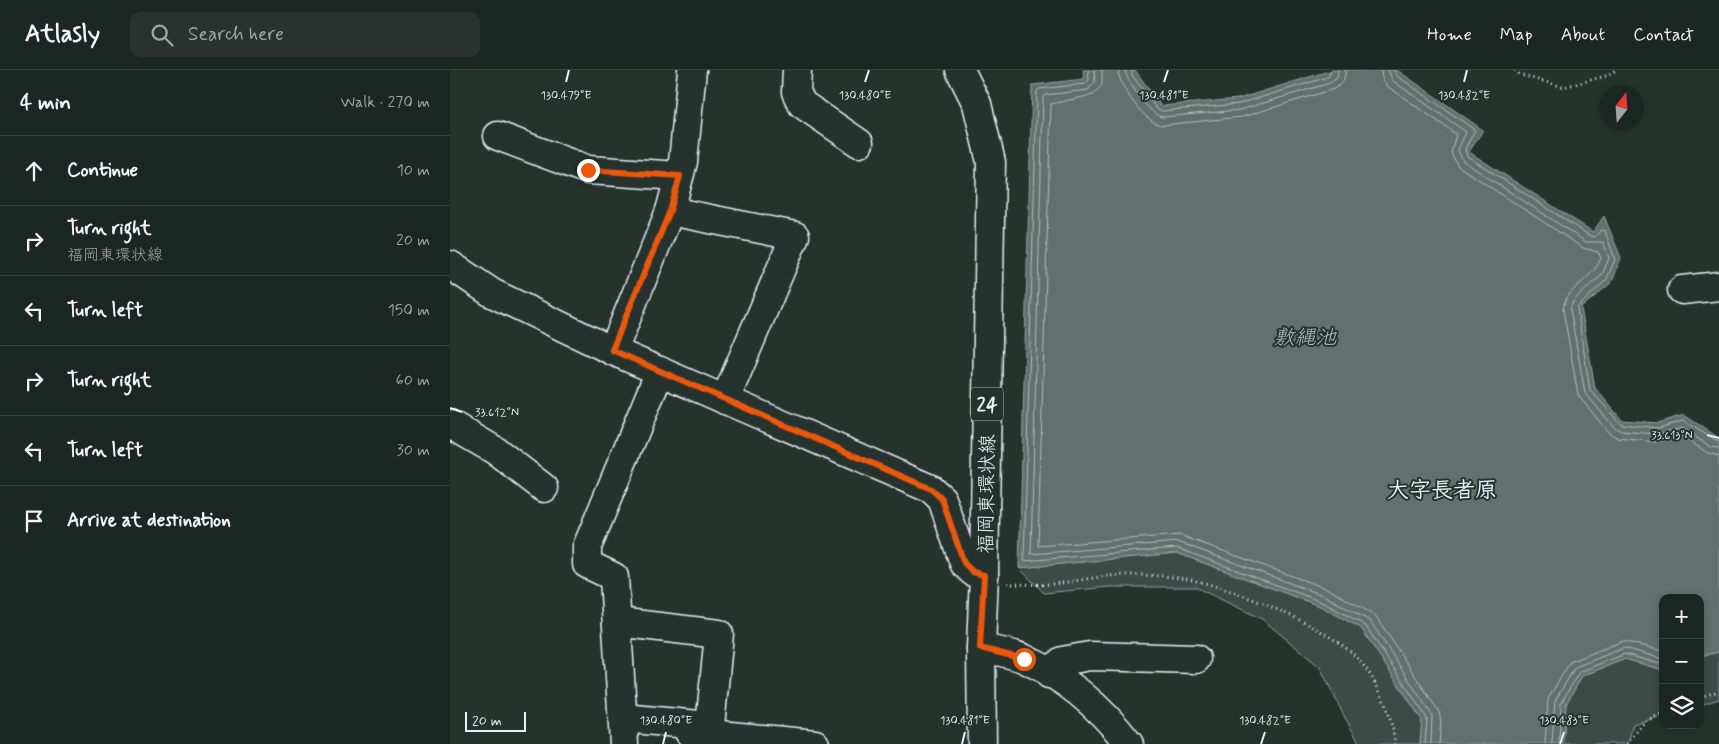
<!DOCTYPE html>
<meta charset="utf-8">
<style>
body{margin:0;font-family:Mynerve,"Klee One",sans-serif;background:#29322f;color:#f1f3f6}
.controls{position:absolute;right:15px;bottom:15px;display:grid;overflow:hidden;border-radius:10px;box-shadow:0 2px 8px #0003}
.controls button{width:45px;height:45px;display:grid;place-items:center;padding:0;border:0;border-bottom:1px solid #3a4340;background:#1c2622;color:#f1f3f6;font:25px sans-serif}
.compass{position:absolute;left:1149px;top:15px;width:45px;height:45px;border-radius:50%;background:#1c2622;box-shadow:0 2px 8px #0003;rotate:17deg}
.scale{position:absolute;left:15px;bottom:12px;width:61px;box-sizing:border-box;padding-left:5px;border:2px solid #e8f1f8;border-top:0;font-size:14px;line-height:18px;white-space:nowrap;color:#e8f1f8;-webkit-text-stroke:4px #26332d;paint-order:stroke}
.stop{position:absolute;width:15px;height:15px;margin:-11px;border:4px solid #ea580c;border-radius:50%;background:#fff}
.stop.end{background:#ea580c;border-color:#fff;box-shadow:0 1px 5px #0008}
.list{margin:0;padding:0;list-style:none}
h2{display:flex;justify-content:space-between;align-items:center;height:65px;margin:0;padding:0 20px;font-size:21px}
h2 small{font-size:16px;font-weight:400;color:#a0a5a5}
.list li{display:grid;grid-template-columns:32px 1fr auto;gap:15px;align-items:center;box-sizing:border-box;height:70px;padding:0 20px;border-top:1px solid #3a4340}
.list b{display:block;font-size:19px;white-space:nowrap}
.list p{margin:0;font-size:16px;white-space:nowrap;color:#a0a5a5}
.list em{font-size:16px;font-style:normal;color:#a0a5a5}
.icon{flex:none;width:28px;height:28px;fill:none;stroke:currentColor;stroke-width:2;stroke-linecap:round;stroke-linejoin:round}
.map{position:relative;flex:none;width:1269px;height:674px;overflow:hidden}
header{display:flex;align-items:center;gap:30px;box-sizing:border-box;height:70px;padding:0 25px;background:#1c2622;border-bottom:1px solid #3a4340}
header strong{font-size:24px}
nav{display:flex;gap:28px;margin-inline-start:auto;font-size:18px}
.search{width:350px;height:45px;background:#29322f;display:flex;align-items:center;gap:12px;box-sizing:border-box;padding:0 18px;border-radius:10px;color:#a0a5a5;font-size:19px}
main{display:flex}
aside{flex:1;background:#1c2622}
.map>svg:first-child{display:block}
</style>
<header>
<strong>Atlasly</strong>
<div class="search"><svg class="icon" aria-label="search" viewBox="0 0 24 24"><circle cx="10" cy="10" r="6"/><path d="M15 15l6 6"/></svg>Search here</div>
<nav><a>Home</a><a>Map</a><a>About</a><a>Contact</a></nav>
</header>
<main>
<aside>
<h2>4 min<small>Walk · 270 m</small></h2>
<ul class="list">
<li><svg class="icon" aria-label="ahead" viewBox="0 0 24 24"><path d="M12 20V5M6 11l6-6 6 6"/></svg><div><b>Continue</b></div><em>10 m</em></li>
<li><svg class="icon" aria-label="right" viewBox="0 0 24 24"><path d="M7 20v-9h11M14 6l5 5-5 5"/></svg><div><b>Turn right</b><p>福岡東環状線</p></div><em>20 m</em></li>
<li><svg class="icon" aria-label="left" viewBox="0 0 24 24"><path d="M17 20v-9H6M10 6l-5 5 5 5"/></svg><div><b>Turn left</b></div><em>150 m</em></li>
<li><svg class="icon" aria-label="right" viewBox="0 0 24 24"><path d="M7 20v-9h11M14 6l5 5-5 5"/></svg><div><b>Turn right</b></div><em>60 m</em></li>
<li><svg class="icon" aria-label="left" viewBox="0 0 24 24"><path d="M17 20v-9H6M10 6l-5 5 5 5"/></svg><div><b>Turn left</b></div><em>30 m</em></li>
<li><svg class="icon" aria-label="arrive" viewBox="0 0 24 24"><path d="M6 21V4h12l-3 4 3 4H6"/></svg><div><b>Arrive at destination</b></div></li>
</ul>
</aside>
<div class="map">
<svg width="1269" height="674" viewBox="0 0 1269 674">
<rect width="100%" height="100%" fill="#26332d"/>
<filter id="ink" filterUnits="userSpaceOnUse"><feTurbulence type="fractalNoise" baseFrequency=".02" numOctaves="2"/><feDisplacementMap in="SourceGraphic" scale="10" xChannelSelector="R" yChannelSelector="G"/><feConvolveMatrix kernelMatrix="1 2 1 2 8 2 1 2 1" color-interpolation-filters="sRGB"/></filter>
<g filter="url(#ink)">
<g fill="#3e4b47" stroke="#939ea0">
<polygon points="727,483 870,536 911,558 972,650 970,674 910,674 893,644 870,597 812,549 745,517 659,517 594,523 569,498"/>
<polygon points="1269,582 1269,629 1250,635 1250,586"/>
<polygon points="1175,589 1213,600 1213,646 1183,654 1178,674 1113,674 1116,634 1132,606"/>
</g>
<polygon fill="#636f6d" stroke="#98a3a5" points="633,0 685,0 711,36 788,29 882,0 947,0 1033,60 1019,82 1143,162 1154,146 1171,188 1162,212 1131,238 1145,318 1172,350 1207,353 1234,345 1269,368 1269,582 1250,586 1250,528 1213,528 1213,600 1175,589 1132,606 1116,634 1113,674 970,674 972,650 911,558 870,536 727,483 569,498 582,15 634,9"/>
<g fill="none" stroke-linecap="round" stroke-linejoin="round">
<g stroke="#b3bdc0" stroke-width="1">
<polyline points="638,0 639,10 635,14 589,19 587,21 574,491 727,478 872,532 915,555 977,648 975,674"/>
<polyline points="644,0 645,12 638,20 595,25 593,27 581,484 728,472 875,526 920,551 982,645 981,674"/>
<polyline points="652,0 652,15 643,25 601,34 588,476 729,465 878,519 925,545 989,642 991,651 989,674"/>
<path d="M668 0C668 16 696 54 712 55L792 47 884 19 893 12 896 0"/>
<path d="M675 0C676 11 701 46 712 47L790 40 880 13 887 8 888 0"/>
<polyline points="682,0 682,5 706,38 712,41 789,34 878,7 882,0"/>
<path d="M931 0 932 8 937 16 1006 64 1001 83 1008 96 1133 178 1148 182 1151 188C1142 211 1115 218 1113 239L1128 325 1158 362 1168 368 1206 372 1231 366 1258 383 1269 386"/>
<polyline points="938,0 943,11 1016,62 1008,80 1013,91 1136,172 1153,172 1159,188 1152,205 1124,230 1120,239 1135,323 1164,357 1171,361 1207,364 1232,358 1261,377 1269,378"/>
<polyline points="944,0 947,6 1025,60 1015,79 1017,86 1140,166 1145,167 1151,160 1155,161 1165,189 1157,209 1127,238 1140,320 1171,354 1208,358 1233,351 1269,372"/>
<polyline points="1095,674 1098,629 1120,592 1173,571 1213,581"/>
<polyline points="1102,674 1105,631 1125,597 1174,578 1213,589"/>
<polyline points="1109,674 1111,633 1129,602 1175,584 1213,595"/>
</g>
<defs>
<g id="minor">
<polyline points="347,0 346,22 352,34 409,73"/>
<polyline points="48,66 138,100 229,106"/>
<polyline points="220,141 345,166 275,330"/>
<polyline points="0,195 42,223 163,281 481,419 492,429 514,493 523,502 534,505"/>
<polyline points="1232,220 1269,216"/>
<polyline points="163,281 220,141 233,92 242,0"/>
<polyline points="0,354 46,381 94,418"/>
<polyline points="167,552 269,564 260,656 173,648"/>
<path d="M531 578C545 581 562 583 575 589 616 608 652 639 679 674"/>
<polyline points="599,604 612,591 640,586 746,589"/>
<polyline points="239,662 365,674"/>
<polyline points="174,674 164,507 137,494 137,477 210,301"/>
</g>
<polyline id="major" points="510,0 527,34 541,92 534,505 531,578 532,674"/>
</defs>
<use href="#minor" stroke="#e8f1f8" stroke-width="31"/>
<use href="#major" stroke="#e8f1f8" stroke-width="31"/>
<g stroke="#e8f1f8" stroke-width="3" stroke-dasharray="1 4" stroke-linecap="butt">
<polyline points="1065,0 1070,5 1114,17 1156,6 1166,0"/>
<path d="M557 514C572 514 587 515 602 514 621 512 640 508 658 506 681 504 708 505 730 508 773 513 871 554 902 583 926 605 942 643 945 674"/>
<polyline points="1250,627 1269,621"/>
<polyline points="1177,674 1195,651 1213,643"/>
</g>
<use href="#minor" stroke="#26332d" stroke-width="28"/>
<use href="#major" stroke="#26332d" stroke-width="28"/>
</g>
</g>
<g fill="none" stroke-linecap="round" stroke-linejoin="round" filter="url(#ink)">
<polyline stroke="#ea580c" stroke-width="6" points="138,100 230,106 220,141 162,280 481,419 492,429 514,493 523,502 534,505 530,578 574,589"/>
</g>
<path fill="none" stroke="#e8f1f8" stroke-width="2" d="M116 12 119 0M415 12 419 0M714 12 718 0M1014 12 1017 0M0 338 12 342M1257 365 1269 368M213 674 216 662M512 674 515 662M811 674 815 662M1110 674 1114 662"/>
<g text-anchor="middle" stroke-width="4" stroke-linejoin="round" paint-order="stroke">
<rect fill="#26332d" stroke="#aeb8bb" stroke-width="1" x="521" y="317.5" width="32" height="33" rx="4"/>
<g font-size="19" font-weight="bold" fill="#e8f1f8">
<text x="537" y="341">24</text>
</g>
<g font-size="20" fill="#e8f1f8" stroke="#26332d">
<text transform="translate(536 424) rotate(-89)" y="7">福岡東環状線</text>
</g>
<g font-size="21" font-style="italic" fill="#b3bdc0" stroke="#26332d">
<text x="855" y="274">敷縄池</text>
</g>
<g font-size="22" font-weight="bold" fill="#e8f1f8" stroke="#26332d">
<text x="992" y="427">大字長者原</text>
</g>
</g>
<g font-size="12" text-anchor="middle" fill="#e8f1f8" stroke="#26332d" stroke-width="4" stroke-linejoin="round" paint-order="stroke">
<text x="116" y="29">130.479°E</text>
<text x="415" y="29">130.480°E</text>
<text x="714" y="29">130.481°E</text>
<text x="1014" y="29">130.482°E</text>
<text x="47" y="346">33.612°N</text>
<text x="1222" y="369">33.613°N</text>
<text x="216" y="654">130.480°E</text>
<text x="515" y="654">130.481°E</text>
<text x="815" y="654">130.482°E</text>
<text x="1114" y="654">130.483°E</text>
</g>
</svg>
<div class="controls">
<button>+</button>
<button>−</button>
<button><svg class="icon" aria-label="layers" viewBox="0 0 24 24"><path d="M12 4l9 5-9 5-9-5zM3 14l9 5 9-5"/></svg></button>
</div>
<svg class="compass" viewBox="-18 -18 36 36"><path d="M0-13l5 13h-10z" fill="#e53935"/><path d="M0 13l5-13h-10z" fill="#a0a5a5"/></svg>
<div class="scale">20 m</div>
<div class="stop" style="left:574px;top:589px"></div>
<div class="stop end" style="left:138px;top:100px"></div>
</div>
</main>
